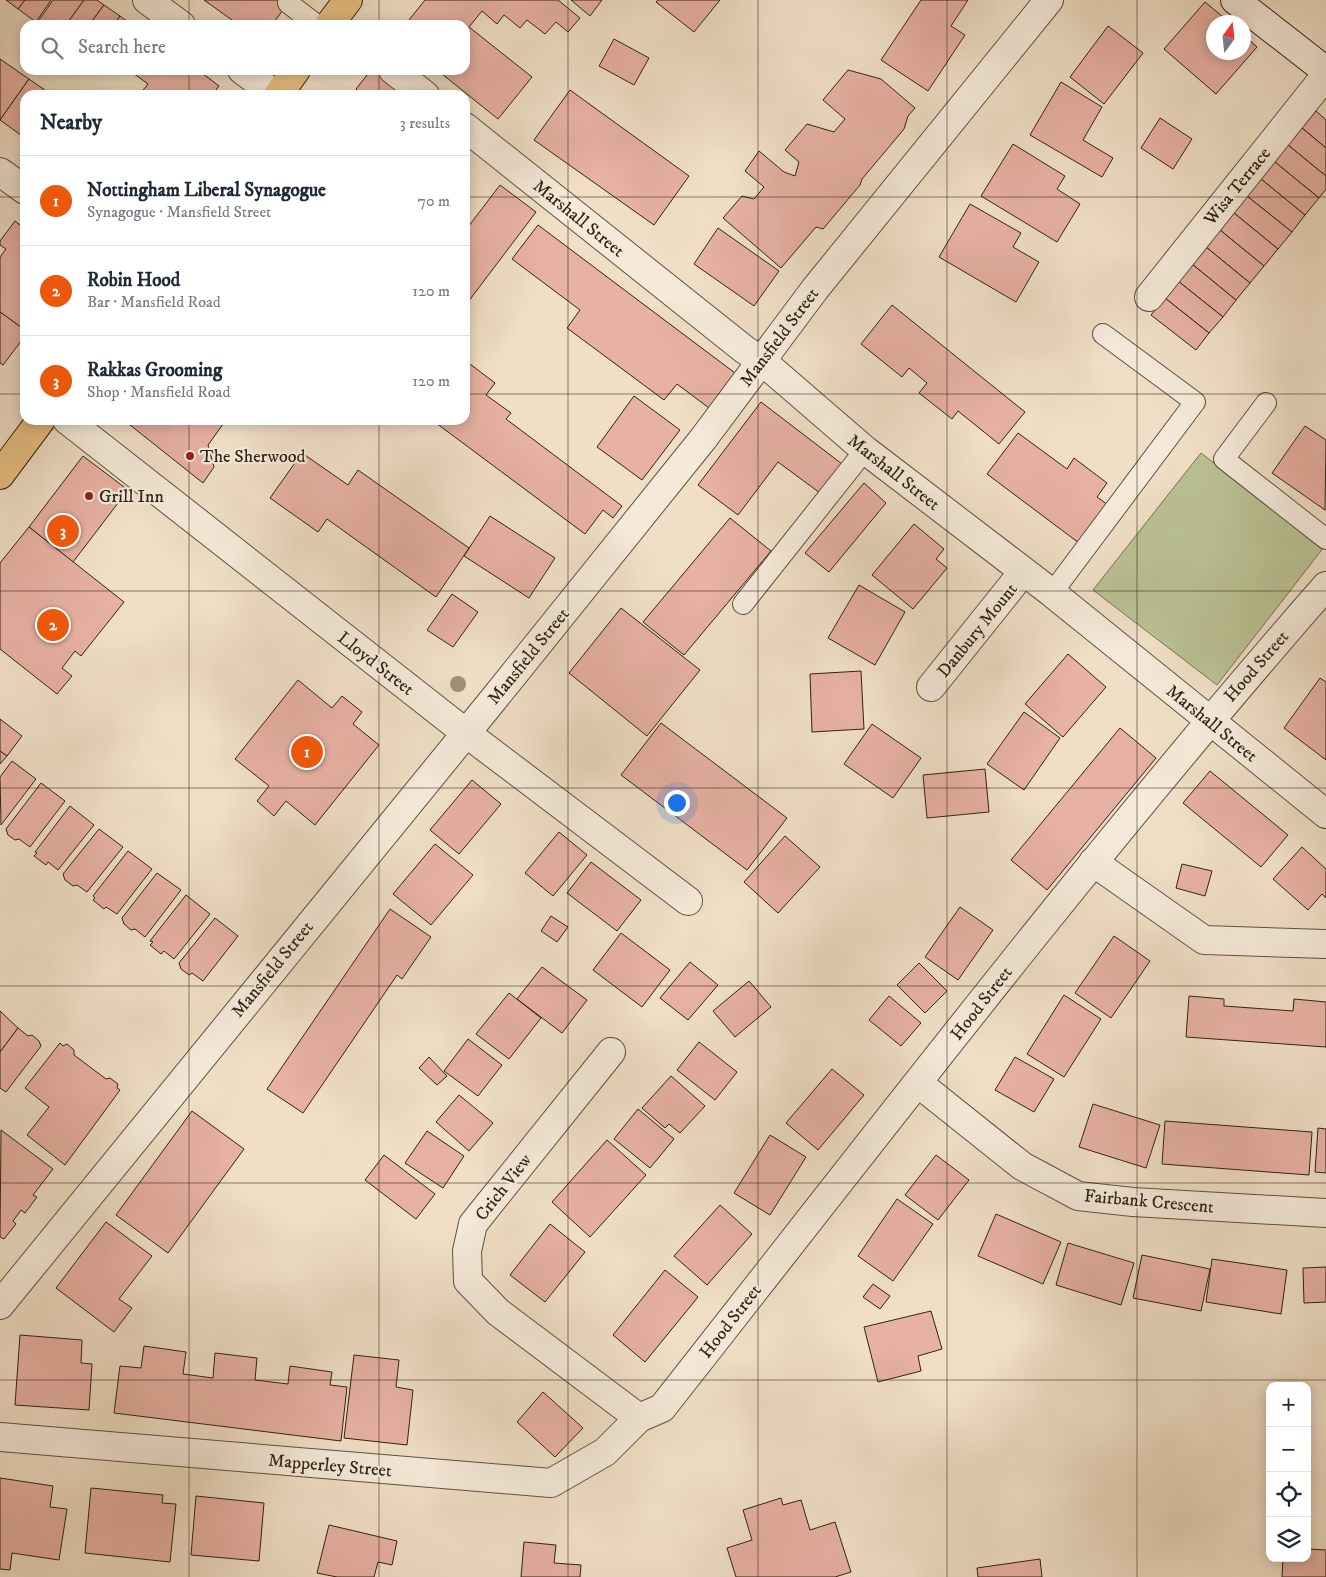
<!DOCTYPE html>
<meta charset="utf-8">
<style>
body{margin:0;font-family:"IM FELL DW Pica",serif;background:#f6f6f7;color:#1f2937}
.controls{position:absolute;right:15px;bottom:15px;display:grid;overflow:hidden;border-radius:10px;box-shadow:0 2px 12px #0003}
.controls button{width:45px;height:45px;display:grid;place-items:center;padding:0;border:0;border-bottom:1px solid #e0e1e3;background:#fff;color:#1f2937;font:25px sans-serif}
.compass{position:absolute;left:1206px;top:15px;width:45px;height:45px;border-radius:50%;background:#fff;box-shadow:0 2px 12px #0003;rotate:15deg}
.you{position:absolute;left:676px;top:802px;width:18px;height:18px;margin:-12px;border:4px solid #fff;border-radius:50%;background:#1a73e8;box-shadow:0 0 0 8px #1a73e833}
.badge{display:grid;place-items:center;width:32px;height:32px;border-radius:50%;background:#ea580c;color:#fff;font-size:16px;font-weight:700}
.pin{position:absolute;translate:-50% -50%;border:2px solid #fff;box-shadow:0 1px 5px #0006}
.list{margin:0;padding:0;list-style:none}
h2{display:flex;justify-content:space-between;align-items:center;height:65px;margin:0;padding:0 20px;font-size:21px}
h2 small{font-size:16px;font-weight:400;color:#747a83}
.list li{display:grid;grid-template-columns:32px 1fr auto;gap:15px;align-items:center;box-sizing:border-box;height:90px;padding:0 20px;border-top:1px solid #e0e1e3}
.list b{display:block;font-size:19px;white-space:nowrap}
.list p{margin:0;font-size:16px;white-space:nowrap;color:#747a83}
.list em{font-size:16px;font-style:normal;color:#747a83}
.icon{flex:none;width:28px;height:28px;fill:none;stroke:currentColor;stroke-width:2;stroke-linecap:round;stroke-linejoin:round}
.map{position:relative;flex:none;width:1326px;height:1577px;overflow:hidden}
.search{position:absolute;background:#fff;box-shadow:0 2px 12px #0003;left:20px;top:20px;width:450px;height:55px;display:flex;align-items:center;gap:12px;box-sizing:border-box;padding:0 18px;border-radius:15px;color:#747a83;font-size:19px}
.panel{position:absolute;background:#fff;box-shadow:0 2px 12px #0003;left:20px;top:90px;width:450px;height:335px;border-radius:15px}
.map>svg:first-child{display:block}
</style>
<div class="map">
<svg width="1326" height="1577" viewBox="0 0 1326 1577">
<rect width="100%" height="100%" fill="#f0dfc6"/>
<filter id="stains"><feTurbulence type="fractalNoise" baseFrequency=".004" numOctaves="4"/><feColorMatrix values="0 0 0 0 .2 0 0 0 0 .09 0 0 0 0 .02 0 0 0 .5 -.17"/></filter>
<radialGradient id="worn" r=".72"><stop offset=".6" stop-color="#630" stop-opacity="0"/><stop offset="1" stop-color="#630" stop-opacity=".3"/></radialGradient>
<polygon fill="#bac194" stroke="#747254" points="1201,453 1324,547 1217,685 1093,590"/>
<g fill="#e7b1a3" stroke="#2f2215">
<polygon points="6,0 25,0 18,9"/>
<polygon points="25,0 51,0 36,22 18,9"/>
<polygon points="53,0 84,0 66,25 40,25 37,23"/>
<polygon points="84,0 97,0 104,5 89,25 66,25"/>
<polygon points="204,0 290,0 272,25 239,25"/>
<polygon points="425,0 558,0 580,18 568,32 556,22 545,34 527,20 520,28 504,15 497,24 482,11 469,27 532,77 498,119 437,70 465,70 465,25 405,25"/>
<polygon points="571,0 602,0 590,16"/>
<polygon points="658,0 720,0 694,32 656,2"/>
<polygon points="921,0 968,0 951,26 965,35 928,91 881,60"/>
<polygon points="1205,2 1229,22 1214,22 1214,52 1244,52 1244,35 1257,47 1216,94 1164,49"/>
<polygon points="104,5 120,16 114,25 89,25"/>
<polygon points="120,16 132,25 114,25"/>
<polygon points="1108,26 1143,53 1104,104 1070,77"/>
<polygon points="614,39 649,58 634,85 599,66"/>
<polygon points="0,59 29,79 0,120"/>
<polygon points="136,70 198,70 219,86 212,95 139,95 148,84 133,73"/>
<polygon points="371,70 373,70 407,95 364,95 356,89"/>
<polygon points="848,70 881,79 915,108 908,116 904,129 862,179 860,185 823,229 816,227 781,268 723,218 742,196 754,199 764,187 745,171 759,151 784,172 795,176 799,162 785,150 807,124 834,132 845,119 823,100"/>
<polygon points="29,79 52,95 25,95 25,138 0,120"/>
<polygon points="1061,82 1102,107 1083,140 1113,158 1102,177 1030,135"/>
<polygon points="570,90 689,176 654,225 534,140"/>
<polygon points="1316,111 1326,120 1326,148 1302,128"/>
<polygon points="1160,118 1192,139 1173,169 1141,148"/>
<polygon points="1302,128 1326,148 1326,176 1288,145"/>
<polygon points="1013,144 1065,176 1057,189 1080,204 1057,242 981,196"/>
<polygon points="1288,145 1326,176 1326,189 1319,198 1275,162"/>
<polygon points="1275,162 1319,198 1305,215 1261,179"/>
<polygon points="1261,179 1305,215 1292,232 1247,196"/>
<polygon points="500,185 536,212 465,306 465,231"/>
<polygon points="1247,196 1292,232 1278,249 1234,213"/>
<polygon points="970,204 1021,233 1013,247 1039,262 1016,302 939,257"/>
<polygon points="1234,213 1278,249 1264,266 1220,230"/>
<polygon points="15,221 25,229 25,330 0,312 0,257 6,249 0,245 0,241"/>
<polygon points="538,225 735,373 709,408 677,384 664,400 567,328 580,310 512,259"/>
<polygon points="718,228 779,271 754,306 694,264"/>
<polygon points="1220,230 1264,266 1250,283 1206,247"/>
<polygon points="1206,247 1250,283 1236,300 1192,264"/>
<polygon points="1192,264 1236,300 1223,317 1178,281"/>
<polygon points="1178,281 1223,317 1209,333 1165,298"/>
<polygon points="1165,298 1209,333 1196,350 1151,315"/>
<polygon points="892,305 1025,412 999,444 958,411 952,419 919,393 927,383 909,368 902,377 861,344"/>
<polygon points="0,312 25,330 25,336 3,365 0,363"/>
<polygon points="466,361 495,383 486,395 511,413 506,419 622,506 613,518 603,510 585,534 432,420 465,420"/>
<polygon points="634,396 680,430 642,480 597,447"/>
<polygon points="761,402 842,464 820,493 778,462 738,515 698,485"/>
<polygon points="226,420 208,445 214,467 203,483 125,421"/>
<polygon points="1305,426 1326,440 1325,510 1272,473"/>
<polygon points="1018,433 1067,469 1074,458 1107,483 1097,497 1108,505 1079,543 987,474"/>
<polygon points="302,453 348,485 358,470 469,548 436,597 327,519 318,532 270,498"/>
<polygon points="83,456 128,490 73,562 29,527"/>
<polygon points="864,483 886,503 829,572 805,553"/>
<polygon points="490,516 555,558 529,598 464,556"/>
<polygon points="730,518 771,551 684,655 643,622"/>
<polygon points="914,524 944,549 936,559 947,568 913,609 872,575"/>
<polygon points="29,527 124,602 81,656 75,651 62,668 72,676 57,694 0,649 0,563"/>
<polygon points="859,585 905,612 875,665 828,638"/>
<polygon points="452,594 478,612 453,647 427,630"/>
<polygon points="621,608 700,670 647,736 569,673"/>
<polygon points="1068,654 1106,687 1063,737 1025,704"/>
<polygon points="861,671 864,729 812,732 810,674"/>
<polygon points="1320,678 1326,682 1326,760 1284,728"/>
<polygon points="298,680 332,708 342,696 362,712 353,724 379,745 315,825 286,801 274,816 257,801 269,786 235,759"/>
<polygon points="1024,712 1060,738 1024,790 987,764"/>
<polygon points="0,719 22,736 7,756 0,751"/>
<polygon points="661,723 787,818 747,870 621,775"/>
<polygon points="872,724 921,758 893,798 844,764"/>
<polygon points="1120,728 1156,758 1047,890 1011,860"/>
<polygon points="0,751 7,756 0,764"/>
<polygon points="12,761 36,779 1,825 0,777"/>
<polygon points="985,769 989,812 927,818 923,775"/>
<polygon points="1210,771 1288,835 1261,867 1183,803"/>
<polygon points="472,780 501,804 459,854 430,830"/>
<polygon points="41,783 65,801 30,847 19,839 15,840 8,835 6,829"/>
<polygon points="70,806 94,825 58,870 48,862 46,865 34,856 37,853 35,852"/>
<polygon points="99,829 123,847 87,892 77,885 73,886 65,880 63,874"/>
<polygon points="559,832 587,855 553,896 525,873"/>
<polygon points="785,836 820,867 778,913 744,882"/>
<polygon points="435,844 473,875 431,925 393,894"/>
<polygon points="1302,847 1326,869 1326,898 1322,894 1308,910 1273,879"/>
<polygon points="128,851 152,869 117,914 106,907 104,909 93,900 95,898 93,896"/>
<polygon points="591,862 641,900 617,931 567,893"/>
<polygon points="1182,864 1212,871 1205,896 1176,888"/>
<polygon points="157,873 181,890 145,937 135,929 131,930 124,924 122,918"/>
<polygon points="186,895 210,914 174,959 164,951 161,954 150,945 153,942 150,941"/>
<polygon points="960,907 993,930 958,980 925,957"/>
<polygon points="390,909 431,937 402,979 397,975 303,1113 267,1089"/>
<polygon points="551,916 568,927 557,942 541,931"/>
<polygon points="215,918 238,936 203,981 192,973 189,975 181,969 179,963"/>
<polygon points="621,933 670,970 642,1007 593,970"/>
<polygon points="1114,936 1150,961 1111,1018 1075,993"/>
<polygon points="690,962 718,985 688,1020 660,998"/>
<polygon points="919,963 947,991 925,1013 897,985"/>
<polygon points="542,967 587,1000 562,1033 517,999"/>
<polygon points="749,981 771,1007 735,1037 713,1011"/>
<polygon points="509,993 541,1018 509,1059 476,1034"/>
<polygon points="1064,995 1101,1019 1064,1077 1027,1054"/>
<polygon points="889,996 921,1023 901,1046 869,1020"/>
<polygon points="1189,996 1224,999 1224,1006 1293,1011 1294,999 1326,1002 1326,1047 1186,1037"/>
<polygon points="0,1011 18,1028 0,1052"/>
<polygon points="18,1028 28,1036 32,1035 39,1041 41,1046 6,1092 0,1088 0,1052"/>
<polygon points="468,1039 502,1065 478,1096 444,1071"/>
<polygon points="699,1042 737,1072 715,1100 677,1070"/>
<polygon points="60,1043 63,1046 67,1044 74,1050 74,1055 106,1079 110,1078 118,1084 117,1088 120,1090 65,1165 27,1135 49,1107 25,1088"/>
<polygon points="429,1057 447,1076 437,1085 419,1068"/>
<polygon points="1015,1057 1054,1079 1034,1112 995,1090"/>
<polygon points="832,1069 864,1095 818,1150 786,1123"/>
<polygon points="671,1076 705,1106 680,1133 669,1124 665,1128 642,1108"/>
<polygon points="459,1095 493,1123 469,1151 436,1122"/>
<polygon points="1093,1104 1160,1125 1146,1168 1079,1147"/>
<polygon points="638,1109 674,1139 650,1168 614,1139"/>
<polygon points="192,1111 244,1149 168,1253 116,1215"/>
<polygon points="1165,1121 1312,1132 1309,1175 1162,1164"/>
<polygon points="1318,1128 1326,1129 1326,1173 1315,1172"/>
<polygon points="1,1130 53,1169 33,1195 37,1197 25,1213 21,1210 13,1221 16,1224 4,1239 0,1237"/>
<polygon points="427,1131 464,1156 443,1188 405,1163"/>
<polygon points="770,1135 806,1157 770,1215 734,1193"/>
<polygon points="607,1140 646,1175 590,1237 552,1202"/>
<polygon points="384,1155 435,1194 416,1219 365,1180"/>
<polygon points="936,1155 969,1180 938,1220 905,1195"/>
<polygon points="897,1199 933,1224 893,1281 858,1256"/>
<polygon points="720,1205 752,1234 707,1285 674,1256"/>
<polygon points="996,1214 1061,1242 1043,1284 978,1256"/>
<polygon points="106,1222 152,1256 119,1299 132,1308 114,1332 56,1288"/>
<polygon points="550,1224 585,1252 545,1302 510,1275"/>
<polygon points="1068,1243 1134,1263 1121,1305 1056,1285"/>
<polygon points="1142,1255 1210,1269 1201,1311 1133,1298"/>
<polygon points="1212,1259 1287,1270 1281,1314 1206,1302"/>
<polygon points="1326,1267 1326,1302 1304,1303 1303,1268"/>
<polygon points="665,1270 698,1297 645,1362 613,1335"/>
<polygon points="873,1284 890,1296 880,1309 863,1297"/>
<polygon points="931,1311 942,1349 918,1356 921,1371 878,1382 864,1327"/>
<polygon points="20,1335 82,1340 81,1363 92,1364 89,1410 15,1405"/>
<polygon points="144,1346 186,1352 183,1374 213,1378 215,1353 257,1358 255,1380 288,1384 290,1366 332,1372 330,1385 347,1387 341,1441 114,1413 120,1366 141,1368"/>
<polygon points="354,1355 399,1360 396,1387 413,1390 407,1445 344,1438"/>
<polygon points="543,1392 583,1428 555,1457 517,1422"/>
<polygon points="0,1478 53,1486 50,1507 67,1509 59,1560 12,1553 10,1570 0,1569"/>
<polygon points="91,1488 163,1495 162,1503 176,1504 170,1562 85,1553"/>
<polygon points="196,1496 264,1503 259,1561 191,1555"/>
<polygon points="781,1498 783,1505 801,1500 810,1530 835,1522 851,1572 835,1577 736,1577 727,1548 752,1540 743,1510"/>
<polygon points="329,1525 397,1541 392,1565 378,1562 374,1577 337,1577 317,1573"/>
<polygon points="524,1542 556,1545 554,1563 581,1565 580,1577 521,1577"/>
<polygon points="1307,1549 1326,1550 1326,1577 1282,1577 1283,1558 1307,1558"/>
<polygon points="1040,1559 1042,1577 978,1577 977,1568"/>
</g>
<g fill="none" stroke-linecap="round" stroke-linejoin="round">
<defs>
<g id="lane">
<polyline points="288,3 317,25"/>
<polyline points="1266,403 1224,459 1326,539"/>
<polyline points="1052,593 1195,402 1103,334"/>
<polyline points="743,604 865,450"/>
</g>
<g id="street">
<polyline points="147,0 181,25"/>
<polyline points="242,70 276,95"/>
<polyline points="393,70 425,95"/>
<polyline points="465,127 745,350 762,361 865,450 1052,593 1326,814"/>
<polyline points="0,172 25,190"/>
<polyline points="1149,297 1326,75"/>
<polyline points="67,420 466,733 688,901"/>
<polyline points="931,687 1023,572"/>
<polyline points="1093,862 1204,940 1326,944"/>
<polyline points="611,1052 473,1224 467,1251 468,1281 498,1312 639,1418"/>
<polyline points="918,1083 1022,1166 1078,1196 1133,1202 1326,1213"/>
<polyline points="0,1305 493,700 703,439 815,289 1049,0"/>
<path d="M0 1437 551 1483 605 1452 639 1418 662 1408C880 1131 1094 851 1326 586"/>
</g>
<polyline id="secondary" points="1235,0 1326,71"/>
<g id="highway">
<polyline points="329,25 348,0"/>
<polyline points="278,95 296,70"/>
<polyline points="0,475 41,420"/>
</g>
</defs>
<use href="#lane" stroke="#5f5141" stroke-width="22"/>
<use href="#street" stroke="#5f5141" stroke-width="30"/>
<use href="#secondary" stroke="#2f2215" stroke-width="30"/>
<use href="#highway" stroke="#2f2215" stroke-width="30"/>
<use href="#lane" stroke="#f5eada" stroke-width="20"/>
<use href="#street" stroke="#f5eada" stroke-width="28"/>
<use href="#secondary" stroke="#f5eada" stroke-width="28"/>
<use href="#highway" stroke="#e8c083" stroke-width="28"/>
</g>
<circle fill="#9d917a" cx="458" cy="684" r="8"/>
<path fill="none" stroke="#2f2215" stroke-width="1" stroke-opacity="0.55" d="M189 0V25M379 0V25M568 0V1577M758 0V1577M947 0V1577M1137 0V1577M189 70V95M379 70V95M0 197H25M465 197H1326M0 394H25M465 394H1326M189 420V1577M379 420V1577M0 591H1326M0 788H1326M0 986H1326M0 1183H1326M0 1380H1326"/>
<g fill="#8f2418" stroke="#f5eada" stroke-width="2">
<circle cx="190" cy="456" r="5"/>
<circle cx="89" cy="496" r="5"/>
</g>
<g text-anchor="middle" stroke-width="4.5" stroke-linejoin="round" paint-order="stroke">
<g font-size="18" fill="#2f2215" stroke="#f5eada">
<text transform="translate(1237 186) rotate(-51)" y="6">Wisa Terrace</text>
<text transform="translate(579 218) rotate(39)" y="6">Marshall Street</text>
<text transform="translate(779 337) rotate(-53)" y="6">Mansfield Street</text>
<text transform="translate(894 472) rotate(38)" y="6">Marshall Street</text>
<text transform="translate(977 630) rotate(-51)" y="6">Danbury Mount</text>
<text transform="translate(528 656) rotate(-51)" y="6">Mansfield Street</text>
<text transform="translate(376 663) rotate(38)" y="6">Lloyd Street</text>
<text transform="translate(1256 666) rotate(-49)" y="6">Hood Street</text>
<text transform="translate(1212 723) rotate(39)" y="6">Marshall Street</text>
<text transform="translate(272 969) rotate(-51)" y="6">Mansfield Street</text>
<text transform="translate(981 1003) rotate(-52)" y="6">Hood Street</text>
<text transform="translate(503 1187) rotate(-52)" y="6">Crich View</text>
<text transform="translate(1149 1201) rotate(5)" y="6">Fairbank Crescent</text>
<text transform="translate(730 1321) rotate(-52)" y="6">Hood Street</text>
<text transform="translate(330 1465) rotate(5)" y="6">Mapperley Street</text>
</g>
<g font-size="18" fill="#2f2215" stroke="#f5eada" text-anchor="start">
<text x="200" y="462">The Sherwood</text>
<text x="99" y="502">Grill Inn</text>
</g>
</g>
<rect width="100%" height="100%" filter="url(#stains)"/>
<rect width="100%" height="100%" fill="url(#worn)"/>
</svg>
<div class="controls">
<button>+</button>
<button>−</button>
<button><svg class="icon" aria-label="locate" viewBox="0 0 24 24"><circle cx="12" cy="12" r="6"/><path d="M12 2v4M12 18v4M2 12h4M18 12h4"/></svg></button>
<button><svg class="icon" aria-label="layers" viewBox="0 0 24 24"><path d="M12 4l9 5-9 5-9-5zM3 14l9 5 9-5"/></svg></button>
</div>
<svg class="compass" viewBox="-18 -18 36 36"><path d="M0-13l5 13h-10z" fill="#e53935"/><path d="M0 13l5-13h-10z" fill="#747a83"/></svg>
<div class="you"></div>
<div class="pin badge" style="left:307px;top:752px">1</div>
<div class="pin badge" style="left:53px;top:625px">2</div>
<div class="pin badge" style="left:63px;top:531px">3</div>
<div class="search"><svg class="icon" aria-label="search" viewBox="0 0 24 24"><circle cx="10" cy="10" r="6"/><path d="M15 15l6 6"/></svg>Search here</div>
<section class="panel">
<h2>Nearby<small>3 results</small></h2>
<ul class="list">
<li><span class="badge">1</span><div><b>Nottingham Liberal Synagogue</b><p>Synagogue · Mansfield Street</p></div><em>70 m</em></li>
<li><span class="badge">2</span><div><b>Robin Hood</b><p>Bar · Mansfield Road</p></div><em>120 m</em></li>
<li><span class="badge">3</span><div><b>Rakkas Grooming</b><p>Shop · Mansfield Road</p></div><em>120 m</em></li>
</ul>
</section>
</div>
